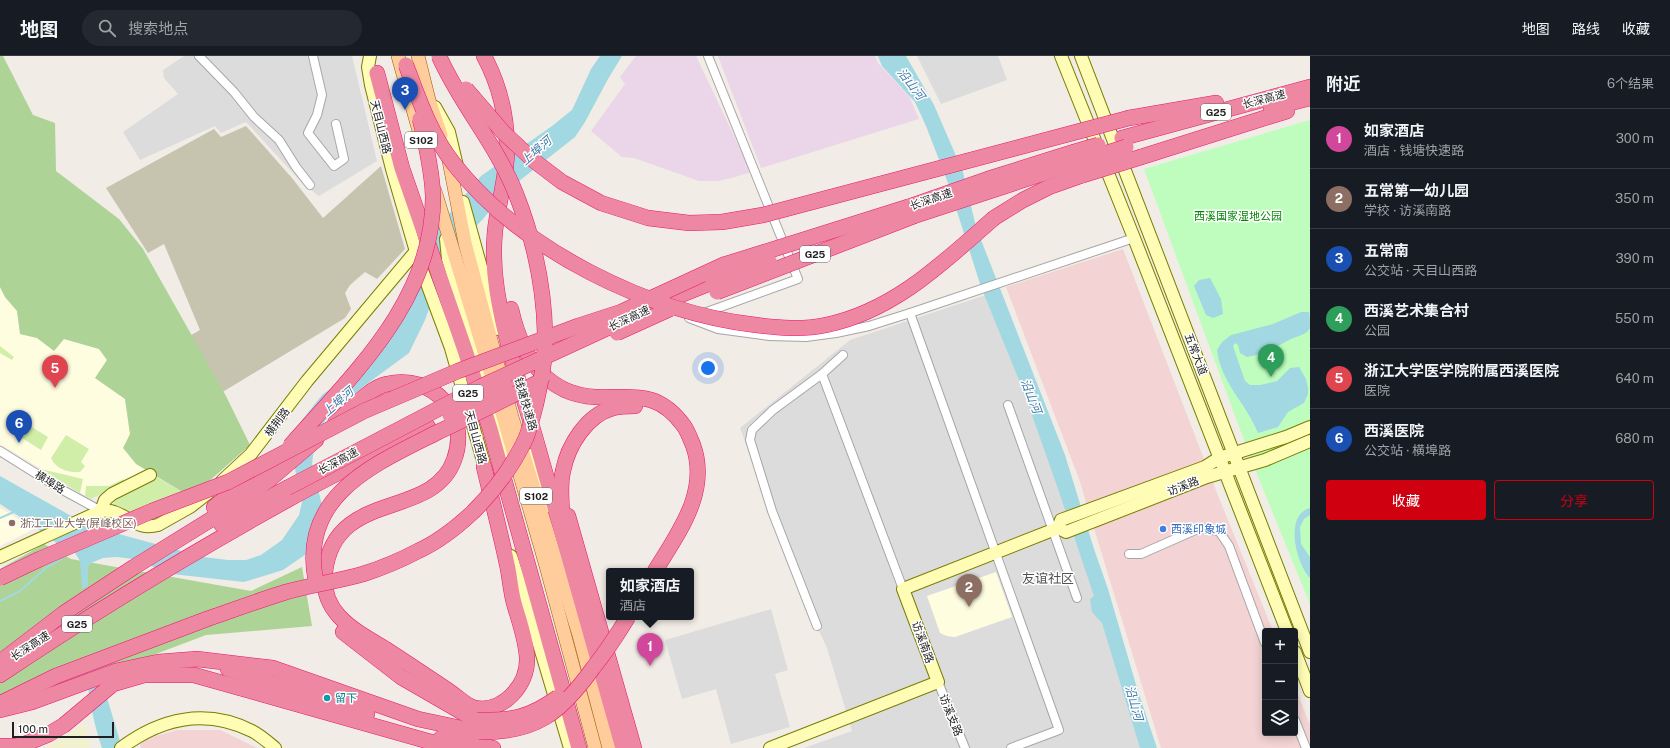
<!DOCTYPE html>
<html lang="zh">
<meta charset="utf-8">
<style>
body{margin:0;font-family:"Public Sans","Noto Sans SC",sans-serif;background:#242831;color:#f1f3f6}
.controls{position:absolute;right:12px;bottom:12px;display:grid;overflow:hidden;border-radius:4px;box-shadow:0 2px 10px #0003}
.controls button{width:36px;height:36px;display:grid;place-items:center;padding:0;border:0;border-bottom:1px solid #363941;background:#171b24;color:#f1f3f6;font:20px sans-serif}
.scale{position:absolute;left:12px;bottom:10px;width:102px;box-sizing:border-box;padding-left:4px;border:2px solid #1f1f1f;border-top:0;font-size:11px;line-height:14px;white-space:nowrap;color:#1f1f1f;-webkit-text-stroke:3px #fff;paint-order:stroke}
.you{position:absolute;left:708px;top:312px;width:14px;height:14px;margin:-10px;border:3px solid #fff;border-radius:50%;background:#1a73e8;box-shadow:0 0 0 6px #1a73e833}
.badge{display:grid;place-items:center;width:26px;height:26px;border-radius:50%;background:#cf0010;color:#fff;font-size:13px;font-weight:700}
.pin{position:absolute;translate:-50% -33px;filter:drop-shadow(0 1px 2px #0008)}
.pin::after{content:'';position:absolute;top:21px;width:14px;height:12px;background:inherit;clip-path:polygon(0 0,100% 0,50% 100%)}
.popup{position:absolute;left:606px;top:512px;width:88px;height:52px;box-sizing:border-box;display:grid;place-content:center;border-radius:4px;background:#171b24;filter:drop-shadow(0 1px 3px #0005);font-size:13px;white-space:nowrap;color:#9ea1a6}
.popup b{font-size:15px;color:#f1f3f6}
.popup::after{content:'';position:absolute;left:50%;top:100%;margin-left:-8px;border:8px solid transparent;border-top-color:#171b24}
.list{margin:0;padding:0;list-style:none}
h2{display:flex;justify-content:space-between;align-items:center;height:52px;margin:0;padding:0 16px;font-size:17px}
h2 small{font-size:13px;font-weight:400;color:#9ea1a6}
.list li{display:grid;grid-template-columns:26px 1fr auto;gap:12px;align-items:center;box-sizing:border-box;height:60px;padding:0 16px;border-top:1px solid #363941}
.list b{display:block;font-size:15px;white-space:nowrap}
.list p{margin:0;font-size:13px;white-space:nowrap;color:#9ea1a6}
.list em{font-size:13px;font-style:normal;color:#9ea1a6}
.actions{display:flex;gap:8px;padding:12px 16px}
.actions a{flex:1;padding:9px 0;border:1px solid #cf0010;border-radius:4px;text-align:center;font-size:14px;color:#cf0010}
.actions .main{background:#cf0010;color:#fff}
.icon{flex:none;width:22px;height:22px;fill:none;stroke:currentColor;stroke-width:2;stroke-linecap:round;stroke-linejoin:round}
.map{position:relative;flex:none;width:1310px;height:692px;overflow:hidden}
header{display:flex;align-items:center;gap:24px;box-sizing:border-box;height:56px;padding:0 20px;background:#171b24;border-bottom:1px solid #363941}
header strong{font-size:19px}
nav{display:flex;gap:22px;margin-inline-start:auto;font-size:14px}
.search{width:280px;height:36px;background:#242831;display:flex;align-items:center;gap:10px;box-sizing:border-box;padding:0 14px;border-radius:22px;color:#9ea1a6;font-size:15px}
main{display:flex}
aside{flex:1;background:#171b24}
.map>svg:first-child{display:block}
</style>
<header>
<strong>地图</strong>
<div class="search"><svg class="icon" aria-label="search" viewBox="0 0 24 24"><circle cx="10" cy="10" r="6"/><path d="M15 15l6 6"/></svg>搜索地点</div>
<nav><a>地图</a><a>路线</a><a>收藏</a></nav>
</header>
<main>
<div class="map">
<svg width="1310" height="692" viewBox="0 0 1310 692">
<rect width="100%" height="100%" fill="#f1ece5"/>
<g fill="#dddcdc">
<polygon points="184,0 352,0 377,105 319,140 304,129 246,66 221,77 215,70 140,104 123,76 178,38 164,22 163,14"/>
<polygon points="917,0 998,0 1007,24 941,48"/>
<polygon points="989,238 1060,422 1143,692 804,692 852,675 827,592 800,534 740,372 850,284"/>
<polygon points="771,553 788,614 775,618 790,671 731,688 716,633 682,643 665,584"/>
</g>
<g fill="#f3d3d4">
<polygon points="1123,193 1219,442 1273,575 1265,575 1265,677 1295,677 1295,631 1310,669 1310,692 1161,692 1079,423 1006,231"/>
<polygon points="177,674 220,674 257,692 141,692 139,685"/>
</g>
<g fill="#ead6e8">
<polygon points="636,0 696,0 751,116 735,121 718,125 699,125 634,102 622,101 591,75 625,28 620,21"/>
<polygon points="718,0 875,0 878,7 909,40 919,63 761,112"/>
</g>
<g fill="#fffde0">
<polygon points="0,231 5,241 17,255 20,278 37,282 54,294 64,283 99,293 107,304 95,322 125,343 130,378 147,415 91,443 0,388"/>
<polygon points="0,452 14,460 34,473 0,490"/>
<polygon points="996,516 1012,561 955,581 947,580 940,577 927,540"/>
</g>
<polygon fill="#c6c4af" points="246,70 292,122 323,162 381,110 405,193 377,223 365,216 350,229 345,237 351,253 345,262 216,340 188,281 200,274 164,188 148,197 106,132 214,73 221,81"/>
<polygon fill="#f1f1cf" points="84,667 91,692 43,692 62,682"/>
<g fill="#d0eea7">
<polygon points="0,290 14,301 12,304 0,297"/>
<polygon points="27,368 48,381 41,394 19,380"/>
<path d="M66 379 89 393 81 406 85 410 80 416C68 417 56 413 51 402Z"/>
<polygon points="41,413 83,423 80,437"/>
<polygon points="156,421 191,441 155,467 112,452 115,444"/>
<polygon points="124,423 125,426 91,443 85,440 86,430 109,430"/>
</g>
<g fill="#add396">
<polygon points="0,0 3,0 33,59 55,67 56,115 119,163 143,193 226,340 250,389 191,441 136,408 123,392 130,378 125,343 95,322 107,304 99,293 64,283 54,295 37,282 20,278 17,255 5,241 0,231"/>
<polygon points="44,488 71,503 251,535 302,511 312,570 206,579 0,657 0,513"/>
</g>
<polygon fill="#bffdbf" points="1310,64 1310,548 1252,406 1144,113"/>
<g fill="#a2d8e2">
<polygon points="600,0 622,0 608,23 585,66 575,81 505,136 483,163 441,206 438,228 425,264 409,297 364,330 333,355 316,376 312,408 325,462 315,492 283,514 244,526 172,518 133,503 117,501 103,502 91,507 88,511 88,530 82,533 80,505 75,497 59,489 37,472 0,448 0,420 89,470 204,501 228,504 246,504 261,499 282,484 299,459 302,446 295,413 297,385 302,364 322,339 347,321 373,289 434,176 481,120 552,70 572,54 591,13"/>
<polygon points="878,0 906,0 934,49 963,116 976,171 1065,399 1094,493 1108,533 1137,632 1157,692 1140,692 1102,567 1092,556 1090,543 1094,540 1058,433 1025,339 981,231 948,127 926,70 915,46 882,10"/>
<polygon points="1210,222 1221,243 1223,258 1213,262 1206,259 1194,230 1199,224"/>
<path d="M1301 256H1309C1310 261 1310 268 1310 272 1307 279 1297 280 1291 283 1277 290 1263 299 1247 301L1240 297 1238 289 1235 287 1233 290 1245 325 1250 329H1260L1277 325 1290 312 1299 311 1306 323 1308 332V338L1304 347 1288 356 1278 371 1258 377C1246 347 1221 327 1217 294L1222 286 1231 279 1273 268Z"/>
<path d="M1310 452V459L1304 463 1300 471 1301 488 1310 501V522C1296 507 1284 459 1310 452Z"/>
<path d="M102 625 122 692H102C95 672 91 652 88 631Z"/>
</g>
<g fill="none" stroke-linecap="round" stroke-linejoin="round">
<g stroke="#a2d8e2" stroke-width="2">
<polyline points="0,462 14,456"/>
<polyline points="0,545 20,535 46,512 66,500"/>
</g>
<defs>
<g id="street">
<polyline points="199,0 234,36 254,61 279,84 296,111 310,129"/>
<polyline points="313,0 322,39 317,59 308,77 334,110 344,103 336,68"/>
<polyline points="704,257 798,223 708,0"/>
<polyline points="910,257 1059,674 1011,692"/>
<polyline points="689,262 718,273 769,280 806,281 836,277 869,270 910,257 1134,182"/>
<polyline points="822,318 903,533"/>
<polyline points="1008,349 1077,542"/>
<polyline points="0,395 59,432 101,455"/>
<polyline points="1129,498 1141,498 1200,472 1219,475 1229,490 1265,587"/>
<polyline points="817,570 772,455 750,384 752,374 773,354 822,318 843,299"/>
<polyline points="938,626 965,692"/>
<polyline points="1295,664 1306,692"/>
</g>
<g id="secondary">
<polyline points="370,0 368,11 371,29 392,113 419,206 451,292 487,419"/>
<polyline points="1061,0 1134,182 1287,575"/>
<polyline points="1081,0 1310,596"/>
<polyline points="435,51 449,76 457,110"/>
<polyline points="463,146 498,273"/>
<polyline points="446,183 448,203 509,403"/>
<polyline points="533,398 545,451"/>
<polyline points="222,425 251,398 307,325 416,195"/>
<polyline points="101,455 105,444 112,438 150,419"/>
<polyline points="1058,472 1061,464 1205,411 1219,402 1286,381 1310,371"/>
<polyline points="1058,472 1066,476 1207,421 1265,404 1310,385"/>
<polyline points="511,500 533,568 570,692"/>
<path d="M0 501 101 455C105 455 110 454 114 456 131 462 138 474 158 469L190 451 208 437"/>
<polyline points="1295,596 1310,635"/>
<path d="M121 692C161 662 206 652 252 675 260 679 268 686 275 692"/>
<polyline points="770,692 938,626 903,533 1058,472"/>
</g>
<g id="primary">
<polyline points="398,0 419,75"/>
<polyline points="418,0 429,44 441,79"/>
<polyline points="448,100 465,187 488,273 512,361 579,579 609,692"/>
<polyline points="435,135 490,315 546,510 595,692"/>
</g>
<g id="highway">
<path d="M484 0C499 28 507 61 507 93 507 121 498 147 495 175 493 195 494 216 497 235 506 292 526 347 541 402 568 499 596 595 623 692"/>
<polyline points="377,17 402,112 466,297 490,373 579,692"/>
<polyline points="1271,52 1310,42"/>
<polyline points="1129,62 1216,47"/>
<polyline points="1122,82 1310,31"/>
<polyline points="1141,101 1287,55"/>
<polyline points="908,151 988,123 1074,96"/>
<polyline points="914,160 1078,106"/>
<polyline points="994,162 1023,144 1049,131 1083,119"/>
<polyline points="653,250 713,226"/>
<path d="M511 253C521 298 545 339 596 341 614 342 634 339 651 344 664 348 676 359 684 370 688 376 690 382 693 389 710 436 678 477 655 515"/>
<path d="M335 367C349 355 370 331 387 328 433 317 471 359 454 404 432 465 335 432 325 516 320 557 354 574 384 592 406 606 428 621 449 635 457 640 466 650 475 652 503 657 528 629 527 602 526 583 519 565 514 547 511 536 510 524 508 513 501 479 492 445 484 411"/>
<polyline points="214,451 264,411"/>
<path d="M562 455C561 442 560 427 563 415 568 389 587 359 613 352 620 350 628 350 635 350"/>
<polyline points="568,460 634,692"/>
<polyline points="221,468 287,432"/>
<polyline points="343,576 401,621 472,662"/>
<polyline points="0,606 64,557 134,511 223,456 269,424 316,384"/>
<polyline points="228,613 367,658"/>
<path d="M0 619C94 556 190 498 289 443 334 418 382 395 428 371"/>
<polyline points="1,647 56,620 207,563"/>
<polyline points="0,654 32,646 116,615 158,606 197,603 273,612 418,663 479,676"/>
<polyline points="441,682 493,692"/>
<polyline points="0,690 15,690 25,688 49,678 64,669 113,628 144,619 194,619 452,692"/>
</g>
</defs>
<use href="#street" stroke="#a6a6a6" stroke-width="10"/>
<use href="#secondary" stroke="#797d00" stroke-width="14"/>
<use href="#primary" stroke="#9b5b00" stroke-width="14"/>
<use href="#highway" stroke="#e81870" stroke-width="16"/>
<use href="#street" stroke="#fff" stroke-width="8"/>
<use href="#secondary" stroke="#fefcb5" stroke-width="12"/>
<use href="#primary" stroke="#ffcc9c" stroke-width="13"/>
<use href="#highway" stroke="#ee87a2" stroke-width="15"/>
<defs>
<g id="highway-bridge">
<path d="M406 9C419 44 431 79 454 108 521 194 649 257 756 269 779 272 802 274 826 269 894 255 944 206 994 162"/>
<polyline points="466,33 503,76 533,104 562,126 601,147 648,162 689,167 722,166 763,159 1129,62"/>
<polyline points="1074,96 1098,89"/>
<polyline points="1078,106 1126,91"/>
<polyline points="1083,119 1141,101"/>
<polyline points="713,226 769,205"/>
<polyline points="717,236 914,160"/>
<polyline points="617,277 670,253"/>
<polyline points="450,359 505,330"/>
<path d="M290 390C353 318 434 244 433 140 432 114 426 88 420 63"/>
<polyline points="287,432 482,330 627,263"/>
<polyline points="0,522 40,503 152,455 228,426 364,355 458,315 578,270 621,256 723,209 908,151"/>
<path d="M316 526C298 439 375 408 438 376 472 360 505 343 539 326L543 320"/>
<path d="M207 563C233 554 260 544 286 536 312 529 338 525 363 518 382 512 401 504 418 495 438 486 457 471 473 456 494 435 513 410 526 382 530 372 533 359 536 348 541 325 546 301 545 278 544 231 533 181 516 138 497 89 460 48 439 0"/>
<path d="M477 664C511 665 529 662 558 641"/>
<path d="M479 676C536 677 561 657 593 612 606 596 617 579 628 561"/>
</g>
</defs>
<use href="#highway-bridge" stroke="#e81870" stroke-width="16" stroke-linecap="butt"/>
<use href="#highway-bridge" stroke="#ee87a2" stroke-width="15"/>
</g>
<circle fill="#8d6e63" stroke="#fff" stroke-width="1.5" cx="12" cy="467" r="4"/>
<circle fill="#3f7fe0" stroke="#fff" stroke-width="1.5" cx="1163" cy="473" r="4"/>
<circle fill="#0f9aa8" stroke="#fff" stroke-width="1.5" cx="327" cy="642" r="4"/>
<g text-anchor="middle" stroke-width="3" stroke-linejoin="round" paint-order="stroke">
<g fill="#fff" stroke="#626262" stroke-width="1">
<rect x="1201" y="48" width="30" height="16" rx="3"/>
<rect x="405" y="76" width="32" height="16" rx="3"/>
<rect x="800" y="190" width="30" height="16" rx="3"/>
<rect x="453" y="329" width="30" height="16" rx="3"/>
<rect x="520" y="432" width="32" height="16" rx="3"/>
<rect x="62" y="560" width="30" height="16" rx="3"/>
</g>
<g font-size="10" font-weight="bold" fill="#1f1f1f">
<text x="1216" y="60">G25</text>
<text x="421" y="88">S102</text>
<text x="815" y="202">G25</text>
<text x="468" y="341">G25</text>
<text x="536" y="444">S102</text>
<text x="77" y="572">G25</text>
</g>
<g font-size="11" fill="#1f1f1f" stroke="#fff">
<text transform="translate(1264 43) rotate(-15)" y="4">长深高速</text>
<text transform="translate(381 71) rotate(76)" y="4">天目山西路</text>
<text transform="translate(931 143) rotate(-19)" y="4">长深高速</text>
<text transform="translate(629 262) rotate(-25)" y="4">长深高速</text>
<text transform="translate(1196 298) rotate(69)" y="4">五常大道</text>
<text transform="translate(526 348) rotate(74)" y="4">钱塘快速路</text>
<text transform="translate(277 366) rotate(-53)" y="4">横荆路</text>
<text transform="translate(476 381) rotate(75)" y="4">天目山西路</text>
<text transform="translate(338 405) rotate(-28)" y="4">长深高速</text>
<text transform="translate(50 426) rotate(32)" y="4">横埠路</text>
<text transform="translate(1183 430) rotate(-21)" y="4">访溪路</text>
<text transform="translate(923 586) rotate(70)" y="4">访溪南路</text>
<text transform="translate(30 590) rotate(-33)" y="4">长深高速</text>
<text transform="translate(951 659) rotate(68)" y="4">访溪支路</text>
</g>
<g font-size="11" fill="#038704" stroke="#fff">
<text x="1238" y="164">西溪国家湿地公园</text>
</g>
<g font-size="11" fill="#785e54" stroke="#fff" text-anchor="start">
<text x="20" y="471">浙江工业大学(屏峰校区)</text>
</g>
<g font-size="11" fill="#366cbe" stroke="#fff" text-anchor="start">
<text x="1171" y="477">西溪印象城</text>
</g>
<g font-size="11" fill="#0d838f" stroke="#fff" text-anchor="start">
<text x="335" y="646">留下</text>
</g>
<g font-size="12" font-style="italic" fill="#3f7aa6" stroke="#fff">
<text transform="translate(911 28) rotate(52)" y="4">沿山河</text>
<text transform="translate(536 95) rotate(-41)" y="4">上埠河</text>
<text transform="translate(1031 340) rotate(69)" y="4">沿山河</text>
<text transform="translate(338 346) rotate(-41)" y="4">上埠河</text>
<text transform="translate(1134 647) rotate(74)" y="4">沿山河</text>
</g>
<g font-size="13" fill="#525252" stroke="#fff">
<text x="1048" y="527">友谊社区</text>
</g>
</g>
</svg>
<div class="controls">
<button>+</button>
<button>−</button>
<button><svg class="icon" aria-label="layers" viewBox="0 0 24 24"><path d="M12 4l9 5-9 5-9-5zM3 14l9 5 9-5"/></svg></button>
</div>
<div class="scale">100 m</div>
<div class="you"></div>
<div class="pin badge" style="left:650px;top:610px;background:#d1479c">1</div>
<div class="popup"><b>如家酒店</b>酒店</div>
<div class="pin badge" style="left:969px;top:551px;background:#8d6e63">2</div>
<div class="pin badge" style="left:405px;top:54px;background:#1a4fb4">3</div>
<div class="pin badge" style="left:1271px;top:321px;background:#2e9e5b">4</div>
<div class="pin badge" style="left:55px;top:332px;background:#e0444e">5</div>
<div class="pin badge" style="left:19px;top:387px;background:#1a4fb4">6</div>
</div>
<aside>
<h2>附近<small>6个结果</small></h2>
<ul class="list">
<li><span class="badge" style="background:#d1479c">1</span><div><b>如家酒店</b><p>酒店 · 钱塘快速路</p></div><em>300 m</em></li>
<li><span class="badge" style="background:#8d6e63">2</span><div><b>五常第一幼儿园</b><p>学校 · 访溪南路</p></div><em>350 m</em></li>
<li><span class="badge" style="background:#1a4fb4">3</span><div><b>五常南</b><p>公交站 · 天目山西路</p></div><em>390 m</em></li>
<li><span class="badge" style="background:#2e9e5b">4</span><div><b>西溪艺术集合村</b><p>公园</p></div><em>550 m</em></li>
<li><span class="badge" style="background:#e0444e">5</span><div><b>浙江大学医学院附属西溪医院</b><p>医院</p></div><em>640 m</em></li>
<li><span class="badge" style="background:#1a4fb4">6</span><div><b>西溪医院</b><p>公交站 · 横埠路</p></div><em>680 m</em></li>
</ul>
<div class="actions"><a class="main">收藏</a><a>分享</a></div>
</aside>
</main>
